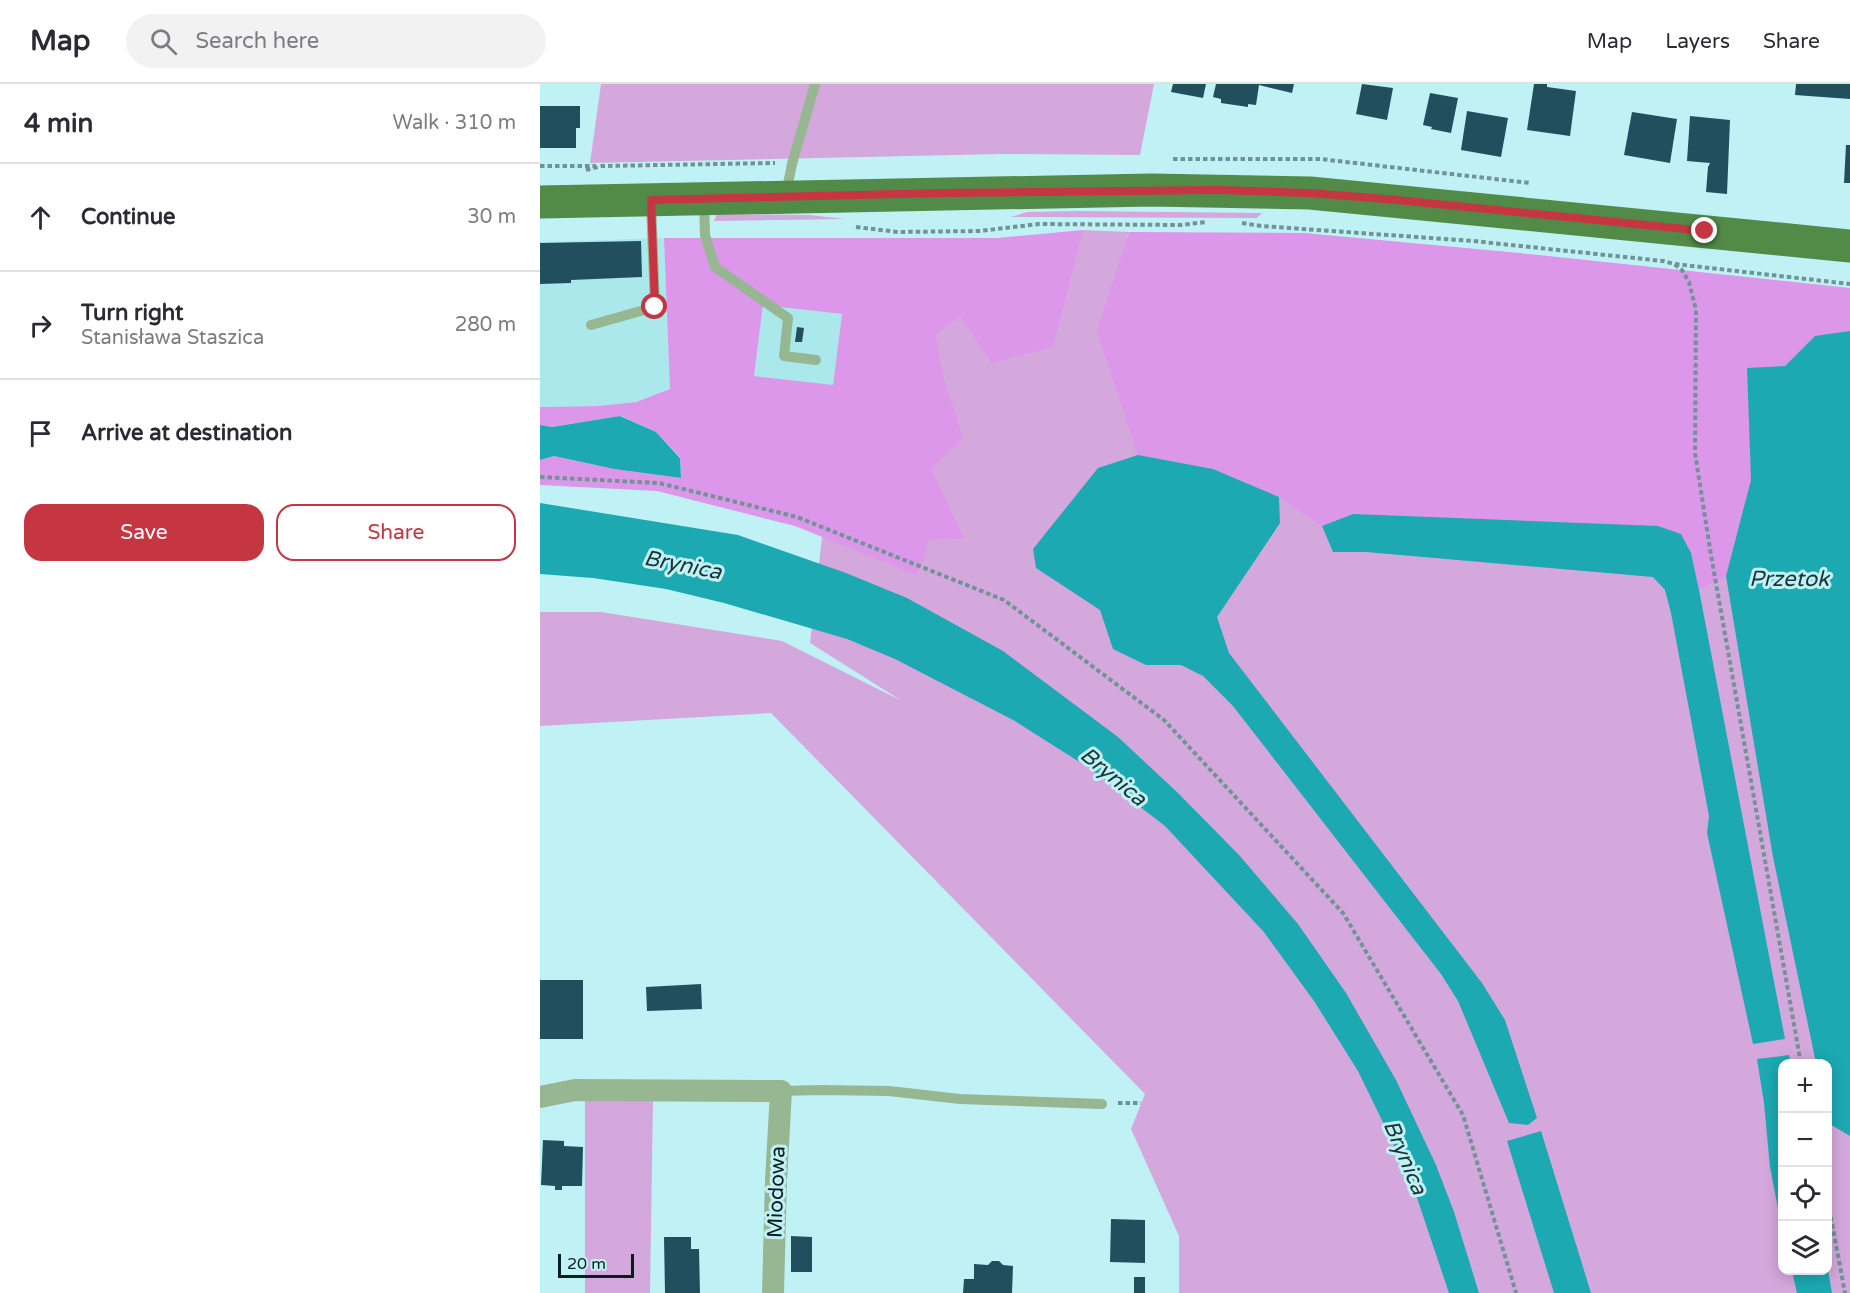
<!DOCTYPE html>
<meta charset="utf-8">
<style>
body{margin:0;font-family:"Varela Round",sans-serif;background:#f2f2f3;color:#2b2b33}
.controls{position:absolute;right:18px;bottom:18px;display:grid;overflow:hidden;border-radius:12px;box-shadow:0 3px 15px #0003}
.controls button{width:54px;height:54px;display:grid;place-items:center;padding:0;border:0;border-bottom:2px solid #e1e1e2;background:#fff;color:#2b2b33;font:30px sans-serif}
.scale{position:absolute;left:18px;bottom:15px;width:76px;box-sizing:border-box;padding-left:6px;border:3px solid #0a1d1f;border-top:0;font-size:16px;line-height:21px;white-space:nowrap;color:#0a1d1f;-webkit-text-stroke:4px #c0f2f5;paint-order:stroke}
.stop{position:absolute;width:18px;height:18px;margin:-14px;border:4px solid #c53542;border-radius:50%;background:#fff}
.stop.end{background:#c53542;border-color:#fff;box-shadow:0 2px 6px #0008}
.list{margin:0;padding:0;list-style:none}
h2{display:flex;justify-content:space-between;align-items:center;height:78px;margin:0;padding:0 24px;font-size:26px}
h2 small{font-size:20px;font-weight:400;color:#7c7c81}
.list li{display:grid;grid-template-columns:39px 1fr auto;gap:18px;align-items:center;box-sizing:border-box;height:108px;padding:0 24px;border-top:2px solid #e1e1e2}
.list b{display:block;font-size:22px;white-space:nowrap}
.list p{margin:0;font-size:20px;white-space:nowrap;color:#7c7c81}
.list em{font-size:20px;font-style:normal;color:#7c7c81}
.actions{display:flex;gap:12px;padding:18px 24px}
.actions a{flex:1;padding:14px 0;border:2px solid #c53542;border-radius:18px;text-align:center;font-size:21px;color:#c53542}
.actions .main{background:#c53542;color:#fff}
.icon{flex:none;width:33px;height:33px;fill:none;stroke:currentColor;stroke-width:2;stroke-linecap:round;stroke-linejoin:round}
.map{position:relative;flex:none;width:1310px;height:1209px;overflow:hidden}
header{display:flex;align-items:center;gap:36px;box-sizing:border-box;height:84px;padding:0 30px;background:#fff;border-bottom:2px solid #e1e1e2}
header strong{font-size:28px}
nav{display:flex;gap:33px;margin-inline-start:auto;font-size:21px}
.search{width:420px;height:54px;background:#f2f2f3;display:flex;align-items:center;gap:15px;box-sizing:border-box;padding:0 21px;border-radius:33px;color:#7c7c81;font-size:22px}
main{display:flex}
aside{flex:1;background:#fff}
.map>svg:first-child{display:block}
</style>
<header>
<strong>Map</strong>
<div class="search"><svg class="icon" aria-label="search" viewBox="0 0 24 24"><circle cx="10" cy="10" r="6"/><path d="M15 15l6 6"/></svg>Search here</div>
<nav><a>Map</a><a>Layers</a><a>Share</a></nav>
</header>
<main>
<aside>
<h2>4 min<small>Walk · 310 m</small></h2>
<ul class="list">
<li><svg class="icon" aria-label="ahead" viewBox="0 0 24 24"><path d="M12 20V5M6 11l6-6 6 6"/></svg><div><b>Continue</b></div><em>30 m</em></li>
<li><svg class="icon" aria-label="right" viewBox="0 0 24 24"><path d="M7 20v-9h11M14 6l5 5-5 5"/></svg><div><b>Turn right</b><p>Stanisława Staszica</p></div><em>280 m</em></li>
<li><svg class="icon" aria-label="arrive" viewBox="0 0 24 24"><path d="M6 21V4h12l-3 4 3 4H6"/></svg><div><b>Arrive at destination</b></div></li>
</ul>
<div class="actions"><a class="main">Save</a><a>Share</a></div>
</aside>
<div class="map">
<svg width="1310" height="1209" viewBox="0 0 1310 1209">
<rect width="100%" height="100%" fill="#c0f2f5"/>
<g fill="#abe8ec">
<polygon points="124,154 130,305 96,318 58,322 0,323 0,158"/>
<polygon points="223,220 302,230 293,302 214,292"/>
</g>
<g fill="#d4a8dc" fill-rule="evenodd">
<polygon points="61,0 614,0 600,71 461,70 50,79"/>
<polygon points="536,127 722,129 717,134 471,133 487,128"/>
<polygon points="177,130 269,131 305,135 174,137"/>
<path d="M543 146 589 148 587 153 1310 208V1209H639V1152L591 1045 605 1010 231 629 0 642V528H61L242 557 362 617 270 559 309 216 540 155ZM1242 980H1288V1186H1242Z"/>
<polygon points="45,1015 113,1015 110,1209 45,1209"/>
</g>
<g fill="#dc97ea" fill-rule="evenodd">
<path d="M543 146 513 263 451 279 420 232 395 251 404 295 423 354 391 385 424 454 389 456 377 491 255 442 117 407 0 401V376L14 372 74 385 141 394 140 373 116 348 81 332 11 343 0 341V323L58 322 96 318 130 305 124 154H457ZM223 221 302 230 293 301 214 292Z"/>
<polygon points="589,148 764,149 980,169 1310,204 1310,247 1275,252 1245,282 1207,284 1211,396 1186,492 1159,506 1151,469 813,430 782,442 739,413 673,385 598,371 557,247"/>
</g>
<g fill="#1ca9b1">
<polygon points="1310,247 1310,1052 1288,1039 1288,980 1276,979 1233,773 1186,492 1211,396 1207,284 1245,282 1275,252"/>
<polygon points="80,332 116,348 140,374 141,394 74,385 14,372 0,376 0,341 12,343"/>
<polygon points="598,371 673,385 739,413 740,439 677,533 689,569 942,899 965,936 997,1034 988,1041 969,1039 918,917 901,890 693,622 663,592 641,581 606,581 573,565 560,526 496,484 493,465 558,384"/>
<polygon points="0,419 198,451 306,489 367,514 463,567 578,653 637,708 699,771 758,840 806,909 856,996 896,1081 914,1128 939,1209 909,1209 871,1096 818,987 774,917 723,847 625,742 552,686 475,637 355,575 307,555 184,519 126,505 53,494 0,490"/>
<polygon points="813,430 1118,442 1141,450 1151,469 1159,506 1245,955 1213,960 1167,749 1169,732 1131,529 1125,506 1113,493 826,468 793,468 782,442"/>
<polygon points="1249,971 1251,979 1242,980 1242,1145 1230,1083 1224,1019 1217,975"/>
<polygon points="1001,1047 1051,1209 1014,1209 967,1057"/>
<polygon points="1288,1186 1292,1209 1257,1209 1252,1187"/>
</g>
<g fill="#224f5d">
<polygon points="633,0 666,0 663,14 631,8"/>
<polygon points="676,0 754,0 752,9 719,1 716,21 708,20 708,23 681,19 681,15 673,13"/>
<polygon points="822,0 853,4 847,36 816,30"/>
<polygon points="994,0 1007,0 1007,3 1036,7 1030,52 987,46"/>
<polygon points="1256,0 1310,0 1310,15 1255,11"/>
<polygon points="890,9 918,14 911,49 891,45 892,43 883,41"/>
<polygon points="0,22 40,22 40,44 36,44 36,64 0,64"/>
<polygon points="927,27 968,34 961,73 921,66"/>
<polygon points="1092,28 1137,35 1130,79 1084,71"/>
<polygon points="1150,32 1190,36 1187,110 1166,108 1168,83 1170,79 1147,77"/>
<polygon points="1306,61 1310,61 1310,99 1304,99"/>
<polygon points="101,157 102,193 31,196 31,199 0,200 0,159"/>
<polygon points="257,243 264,244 262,258 255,258"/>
<rect x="0" y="896" width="43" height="59"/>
<polygon points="161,900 162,925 107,927 106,903"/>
<polygon points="3,1056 24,1057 24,1062 43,1063 42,1102 22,1102 22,1106 15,1106 15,1102 1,1101"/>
<polygon points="571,1135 605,1136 605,1179 570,1178"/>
<polygon points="251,1152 272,1153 272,1188 251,1188"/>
<polygon points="124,1153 151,1153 151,1165 159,1165 160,1209 125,1209"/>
<polygon points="452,1177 459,1177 463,1181 473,1182 472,1209 423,1209 424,1195 434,1195 434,1180 448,1181"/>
<rect x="594" y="1193" width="11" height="16"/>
</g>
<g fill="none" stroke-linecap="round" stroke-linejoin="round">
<g stroke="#709496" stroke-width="4" stroke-dasharray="4.5 3" stroke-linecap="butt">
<polyline points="633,75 780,75 990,99"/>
<polyline points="0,82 56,82"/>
<polyline points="46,86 62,82 235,79"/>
<polyline points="702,139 721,142 933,157 1123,177 1134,180 1142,186 1149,198 1156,226 1155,369 1171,471 1261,980"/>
<polyline points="316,143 358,148 439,147 499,140 640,141 667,138"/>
<polyline points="1135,180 1310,200"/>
<polyline points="0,393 119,399 257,433 464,516 624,636 803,829 923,1031 976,1209"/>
<polyline points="578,1019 601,1019"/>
<polyline points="1288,1118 1305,1209"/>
</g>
<g stroke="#97b692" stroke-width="10">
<polyline points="246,110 252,80 275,0"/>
<polyline points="164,119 165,151 175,183 248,234 244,272 276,276"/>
<polyline points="51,241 115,223 111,119"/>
<polyline points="241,1007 281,1006 349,1007 420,1015 562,1020"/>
</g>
<polyline stroke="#97b692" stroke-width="22" points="0,1013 35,1006 241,1007 236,1097 233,1209"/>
<polyline stroke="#518b47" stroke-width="33" points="0,118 611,106 770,109 1310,162"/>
</g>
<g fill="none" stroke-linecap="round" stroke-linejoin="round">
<polyline stroke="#c53542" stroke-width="8" points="115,223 111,116 402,109 679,106 770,109 857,116 1165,147"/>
</g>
<g text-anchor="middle" stroke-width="6" stroke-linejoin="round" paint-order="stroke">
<g font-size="21" fill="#0a1d1f" stroke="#c0f2f5">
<text transform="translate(236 1108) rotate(-88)" y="7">Miodowa</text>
</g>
<g font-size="22" font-style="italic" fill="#1a3537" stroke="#c0f2f5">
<text transform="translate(143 480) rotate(11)" y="8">Brynica</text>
<text x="1249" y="502">Przetok</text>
<text transform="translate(574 692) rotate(40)" y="8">Brynica</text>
<text transform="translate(866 1073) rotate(67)" y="8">Brynica</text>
</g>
</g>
</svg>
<div class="controls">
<button>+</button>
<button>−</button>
<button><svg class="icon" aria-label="locate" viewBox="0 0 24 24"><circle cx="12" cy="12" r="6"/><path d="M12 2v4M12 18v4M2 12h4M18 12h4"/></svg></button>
<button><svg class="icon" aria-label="layers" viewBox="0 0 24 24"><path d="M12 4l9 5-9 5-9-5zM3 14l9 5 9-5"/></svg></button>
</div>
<div class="scale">20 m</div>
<div class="stop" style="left:115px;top:223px"></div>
<div class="stop end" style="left:1165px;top:147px"></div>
</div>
</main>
